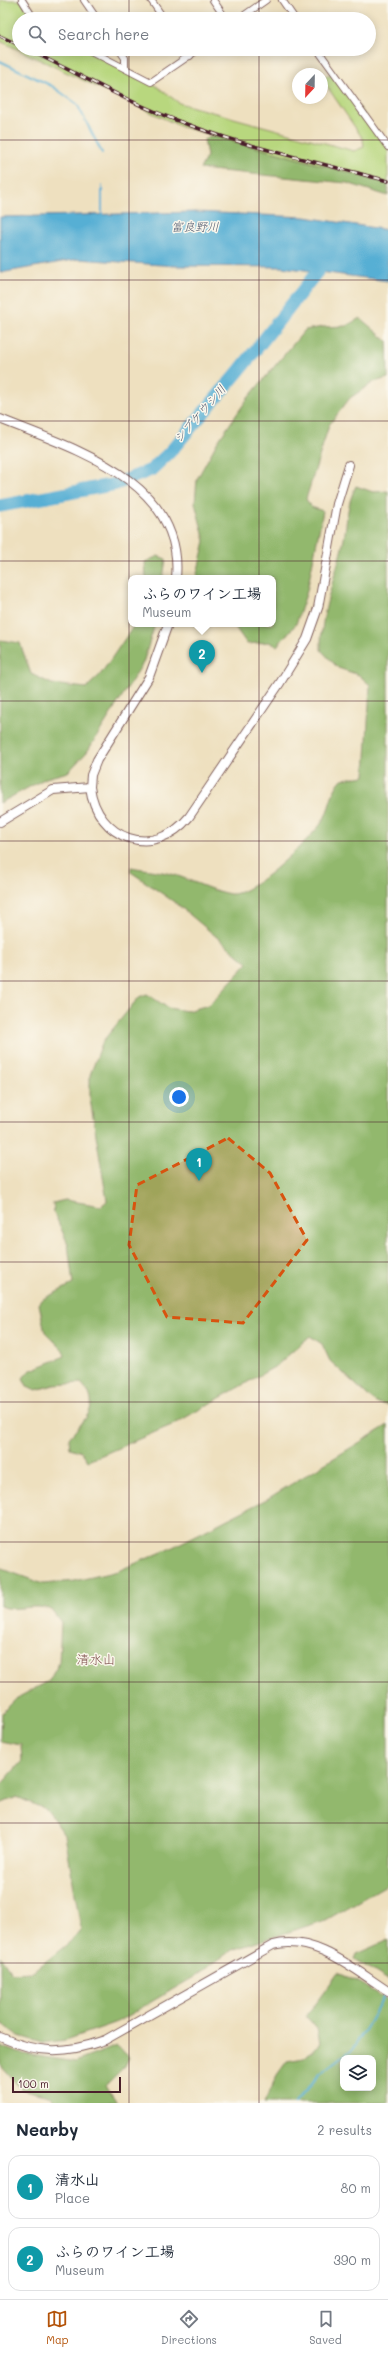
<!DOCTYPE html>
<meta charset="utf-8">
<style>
body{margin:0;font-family:Mali,"Klee One",sans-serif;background:#f2f2f3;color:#1f2937}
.controls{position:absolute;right:12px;bottom:12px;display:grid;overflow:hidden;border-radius:8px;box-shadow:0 2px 10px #0003}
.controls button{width:36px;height:36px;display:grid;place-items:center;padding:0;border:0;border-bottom:1px solid #e0e1e3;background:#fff;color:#1f2937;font:20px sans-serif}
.compass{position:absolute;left:292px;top:68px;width:36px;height:36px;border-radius:50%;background:#fff;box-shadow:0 2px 10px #0003;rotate:202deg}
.scale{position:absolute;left:12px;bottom:10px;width:109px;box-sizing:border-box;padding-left:4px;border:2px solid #4a1f2b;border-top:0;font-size:11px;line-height:14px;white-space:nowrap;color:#4a1f2b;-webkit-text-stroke:3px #fbf7ec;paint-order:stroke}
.you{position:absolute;left:179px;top:1097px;width:14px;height:14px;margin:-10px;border:3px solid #fff;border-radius:50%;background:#1a73e8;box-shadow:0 0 0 6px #1a73e833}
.badge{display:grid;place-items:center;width:26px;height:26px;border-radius:50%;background:#b45309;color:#fff;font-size:13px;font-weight:700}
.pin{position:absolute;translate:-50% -33px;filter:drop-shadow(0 1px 2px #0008)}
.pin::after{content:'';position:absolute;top:21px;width:14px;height:12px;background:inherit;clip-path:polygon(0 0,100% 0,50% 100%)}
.popup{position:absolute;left:128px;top:575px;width:148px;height:52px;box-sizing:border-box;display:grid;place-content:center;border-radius:8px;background:#fff;filter:drop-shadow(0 1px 3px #0005);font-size:13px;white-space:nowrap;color:#747a83}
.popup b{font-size:15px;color:#1f2937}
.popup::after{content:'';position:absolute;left:50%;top:100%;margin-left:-8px;border:8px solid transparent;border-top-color:#fff}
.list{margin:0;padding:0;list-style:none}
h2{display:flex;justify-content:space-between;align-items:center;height:52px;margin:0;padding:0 16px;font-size:17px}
h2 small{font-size:13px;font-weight:400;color:#747a83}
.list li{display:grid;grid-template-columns:26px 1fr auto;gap:12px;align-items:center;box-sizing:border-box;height:64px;margin:0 8px 8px;padding:0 8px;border:1px solid #e0e1e3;border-radius:12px}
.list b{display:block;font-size:15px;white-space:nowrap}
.list p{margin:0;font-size:13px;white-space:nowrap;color:#747a83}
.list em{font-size:13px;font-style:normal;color:#747a83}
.icon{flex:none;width:22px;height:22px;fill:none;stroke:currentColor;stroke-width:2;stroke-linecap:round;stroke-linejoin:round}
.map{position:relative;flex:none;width:388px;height:2103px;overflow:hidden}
.search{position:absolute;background:#fff;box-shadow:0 2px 10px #0003;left:12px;right:12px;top:12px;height:44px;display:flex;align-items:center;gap:10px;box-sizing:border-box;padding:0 14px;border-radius:22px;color:#747a83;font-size:15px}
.sheet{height:196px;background:#fff}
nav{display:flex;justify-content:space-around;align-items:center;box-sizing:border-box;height:56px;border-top:1px solid #e0e1e3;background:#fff;font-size:11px;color:#747a83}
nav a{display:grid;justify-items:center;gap:2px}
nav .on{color:#b45309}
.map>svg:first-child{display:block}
</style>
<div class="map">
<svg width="388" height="2103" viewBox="0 0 388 2103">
<rect width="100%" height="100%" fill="#fbf7ec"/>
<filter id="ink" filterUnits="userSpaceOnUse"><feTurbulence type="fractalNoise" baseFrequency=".025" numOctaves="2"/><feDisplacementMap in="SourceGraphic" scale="8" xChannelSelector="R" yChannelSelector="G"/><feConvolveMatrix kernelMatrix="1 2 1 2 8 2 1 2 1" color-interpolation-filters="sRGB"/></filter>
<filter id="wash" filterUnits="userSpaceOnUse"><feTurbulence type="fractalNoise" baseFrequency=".012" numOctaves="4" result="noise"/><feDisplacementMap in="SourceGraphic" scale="16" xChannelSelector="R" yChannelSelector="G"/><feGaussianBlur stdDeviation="0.9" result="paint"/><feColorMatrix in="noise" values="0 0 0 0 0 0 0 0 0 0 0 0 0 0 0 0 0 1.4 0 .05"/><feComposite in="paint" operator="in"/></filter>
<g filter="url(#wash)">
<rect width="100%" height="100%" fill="#eee0bf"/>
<polygon fill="#b8d77e" stroke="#817b54" points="0,0 22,0 34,19 19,19 19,49 87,49 151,82 179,103 354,151 364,147 363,139 322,79 334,72 388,147 388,183 182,127 0,41"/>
<g fill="#92b86d" stroke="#6e6c4c" fill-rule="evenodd">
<polygon points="214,136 388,183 388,196 347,183 200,169 207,156 204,139"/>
<polygon points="360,318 387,341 388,378 374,382 350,398 329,425 306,499 311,507 323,511 307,591 296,624 277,646 269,642 247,644 233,624 273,624 273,578 196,578 205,541 195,503 197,479 218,441 248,398 305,330 323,327 346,326"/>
<path d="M356 486 373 492 388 491V1405L376 1403 330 1361 322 1344 310 1336 276 1366 174 1424 88 1461 82 1452 70 1448 69 1438C85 1419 103 1405 81 1383L54 1385 36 1390 27 1386 23 1378 29 1371 65 1356 63 1350 45 1332 39 1304 43 1299 73 1284 68 1244 54 1213 53 1203 65 1200 101 1206 107 1201 90 1099V1075L103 1041 139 997 147 994 168 1008 187 1011 209 1005 248 963 177 904 131 872V867C146 870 163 871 178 876 195 882 213 891 230 894 251 897 307 841 320 825 331 811 330 791 342 779L365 776 370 685 359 675 338 668 321 650C320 613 336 576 344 539 347 521 347 503 356 486Z"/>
<polygon points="158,556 166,559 163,578 146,578 145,562"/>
<polygon points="135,624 155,624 143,663 87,752 68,772 46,778 0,803 0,640 20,643 31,674 52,684 86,688 100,675"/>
<path d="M388 1425V1884L326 1920 232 1950 194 1977 115 2023 66 2040 43 2043 19 2036 0 2023V1956L12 1973 33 1972 71 1941 81 1929 65 1835 47 1810 17 1797 0 1804V1786L22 1761 21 1745 0 1741 1 1714 17 1698 49 1681 59 1663 61 1622C58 1619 55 1613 51 1610 35 1602 15 1613 0 1606V1568L43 1584 75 1581 118 1571 169 1549 267 1499Z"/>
<polygon points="388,1940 388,1980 354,1959 356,1954"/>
<path d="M338 1973 357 1981 388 2000V2103H264L277 2075 287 2061 304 2058 320 2043 317 2029 306 2016ZM343 2058H373V2088H343Z"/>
<polygon points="0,2046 18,2053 75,2062 117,2046 129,2057 125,2066 105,2086 117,2103 54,2103 52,2097 21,2089 0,2065"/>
</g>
<polygon fill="#57afd4" stroke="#506780" points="196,212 305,217 388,230 388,281 282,267 175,266 79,259 0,273 0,217"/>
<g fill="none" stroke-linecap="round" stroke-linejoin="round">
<g stroke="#57afd4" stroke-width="2">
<polyline points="0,61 52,86 77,104 102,153"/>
<polyline points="102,186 102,216"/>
<polyline points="294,2103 320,2074 351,2050 365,2030 386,1993"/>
</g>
<polyline stroke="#57afd4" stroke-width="13" points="0,506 116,484 151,470 170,452 239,371 328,258"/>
</g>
</g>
<g filter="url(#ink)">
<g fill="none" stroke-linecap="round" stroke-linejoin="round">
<defs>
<g id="minor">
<polyline points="22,0 34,19"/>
<polyline points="84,0 97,19"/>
<polyline points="151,0 164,19"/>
<polyline points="213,0 226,19"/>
<polyline points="282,0 295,19"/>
<polyline points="239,19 266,0"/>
<polyline points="87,49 151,82 199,49"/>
<polyline points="119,49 125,58 125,68"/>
<polyline points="185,49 190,56"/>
<polyline points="317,49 388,147"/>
</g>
<g id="tertiary">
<path d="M0 419C71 448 185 480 176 578"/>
<path d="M90 787C97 840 154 860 189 817L280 683 307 639 318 608 337 504 349 465"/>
<polyline points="0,822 53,790 90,787 91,775 97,760 149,677 168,624"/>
<path d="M0 2037C39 2054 65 2054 105 2040L273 1945C315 1934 355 1970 388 1991"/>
</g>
</defs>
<use href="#minor" stroke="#83635f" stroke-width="8"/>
<use href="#tertiary" stroke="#83635f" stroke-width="10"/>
<use href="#minor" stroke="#fff" stroke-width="6"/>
<use href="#tertiary" stroke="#fff" stroke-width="8"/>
<defs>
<g id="rail">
<polyline points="0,36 19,45"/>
<path d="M27 49C80 75 133 105 189 125 254 149 321 163 388 181"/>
</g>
</defs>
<use href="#rail" stroke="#4a1f2b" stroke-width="3.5"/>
<use href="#rail" stroke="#fbf7ec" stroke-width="2" stroke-dasharray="6" stroke-linecap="butt"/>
</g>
</g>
<path fill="#d8530f" fill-opacity="0.2" stroke="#d8530f" stroke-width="3" stroke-dasharray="8 5" stroke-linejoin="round" d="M228 1138 270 1173 307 1240 243 1323 167 1317 129 1245 137 1185Z"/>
<path fill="none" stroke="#4a1f2b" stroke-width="1" stroke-opacity="0.55" d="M129 0V19M259 0V19M129 49V2103M259 49V2103M0 140H388M0 280H388M0 421H388M0 561H388M0 701H388M0 841H388M0 981H388M0 1122H388M0 1262H388M0 1402H388M0 1542H388M0 1682H388M0 1823H388M0 1963H388"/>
<g text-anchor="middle" stroke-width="3" stroke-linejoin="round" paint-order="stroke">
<g font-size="12" font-style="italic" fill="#4f596f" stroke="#fbf7ec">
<text x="195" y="231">富良野川</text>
<text transform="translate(200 414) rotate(-49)" y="4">シブケウシ川</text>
</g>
<g font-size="13" fill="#7e504d" stroke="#fbf7ec">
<text x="96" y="1664">清水山</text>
</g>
</g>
</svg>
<div class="controls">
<button><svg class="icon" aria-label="layers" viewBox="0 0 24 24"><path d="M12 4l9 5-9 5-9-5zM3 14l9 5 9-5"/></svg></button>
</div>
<svg class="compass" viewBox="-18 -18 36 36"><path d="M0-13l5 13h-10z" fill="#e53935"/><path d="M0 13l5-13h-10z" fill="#747a83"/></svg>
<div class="scale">100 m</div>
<div class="you"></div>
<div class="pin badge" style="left:199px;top:1181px;background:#0f9aa8">1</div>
<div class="pin badge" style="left:202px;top:673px;background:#0f9aa8">2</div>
<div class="popup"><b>ふらのワイン工場</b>Museum</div>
<div class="search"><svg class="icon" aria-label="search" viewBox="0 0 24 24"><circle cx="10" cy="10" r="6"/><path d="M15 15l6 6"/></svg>Search here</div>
</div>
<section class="sheet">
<h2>Nearby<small>2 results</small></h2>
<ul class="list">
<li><span class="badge" style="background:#0f9aa8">1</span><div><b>清水山</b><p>Place</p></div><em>80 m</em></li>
<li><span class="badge" style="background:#0f9aa8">2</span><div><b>ふらのワイン工場</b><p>Museum</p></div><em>390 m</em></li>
</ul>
</section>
<nav>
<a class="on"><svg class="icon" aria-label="map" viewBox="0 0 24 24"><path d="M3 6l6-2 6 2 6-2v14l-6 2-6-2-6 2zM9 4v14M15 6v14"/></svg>Map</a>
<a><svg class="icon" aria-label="directions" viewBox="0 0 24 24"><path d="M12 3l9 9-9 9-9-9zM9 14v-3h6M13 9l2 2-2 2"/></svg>Directions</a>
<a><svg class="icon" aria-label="saved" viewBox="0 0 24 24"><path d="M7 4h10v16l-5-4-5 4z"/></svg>Saved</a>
</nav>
